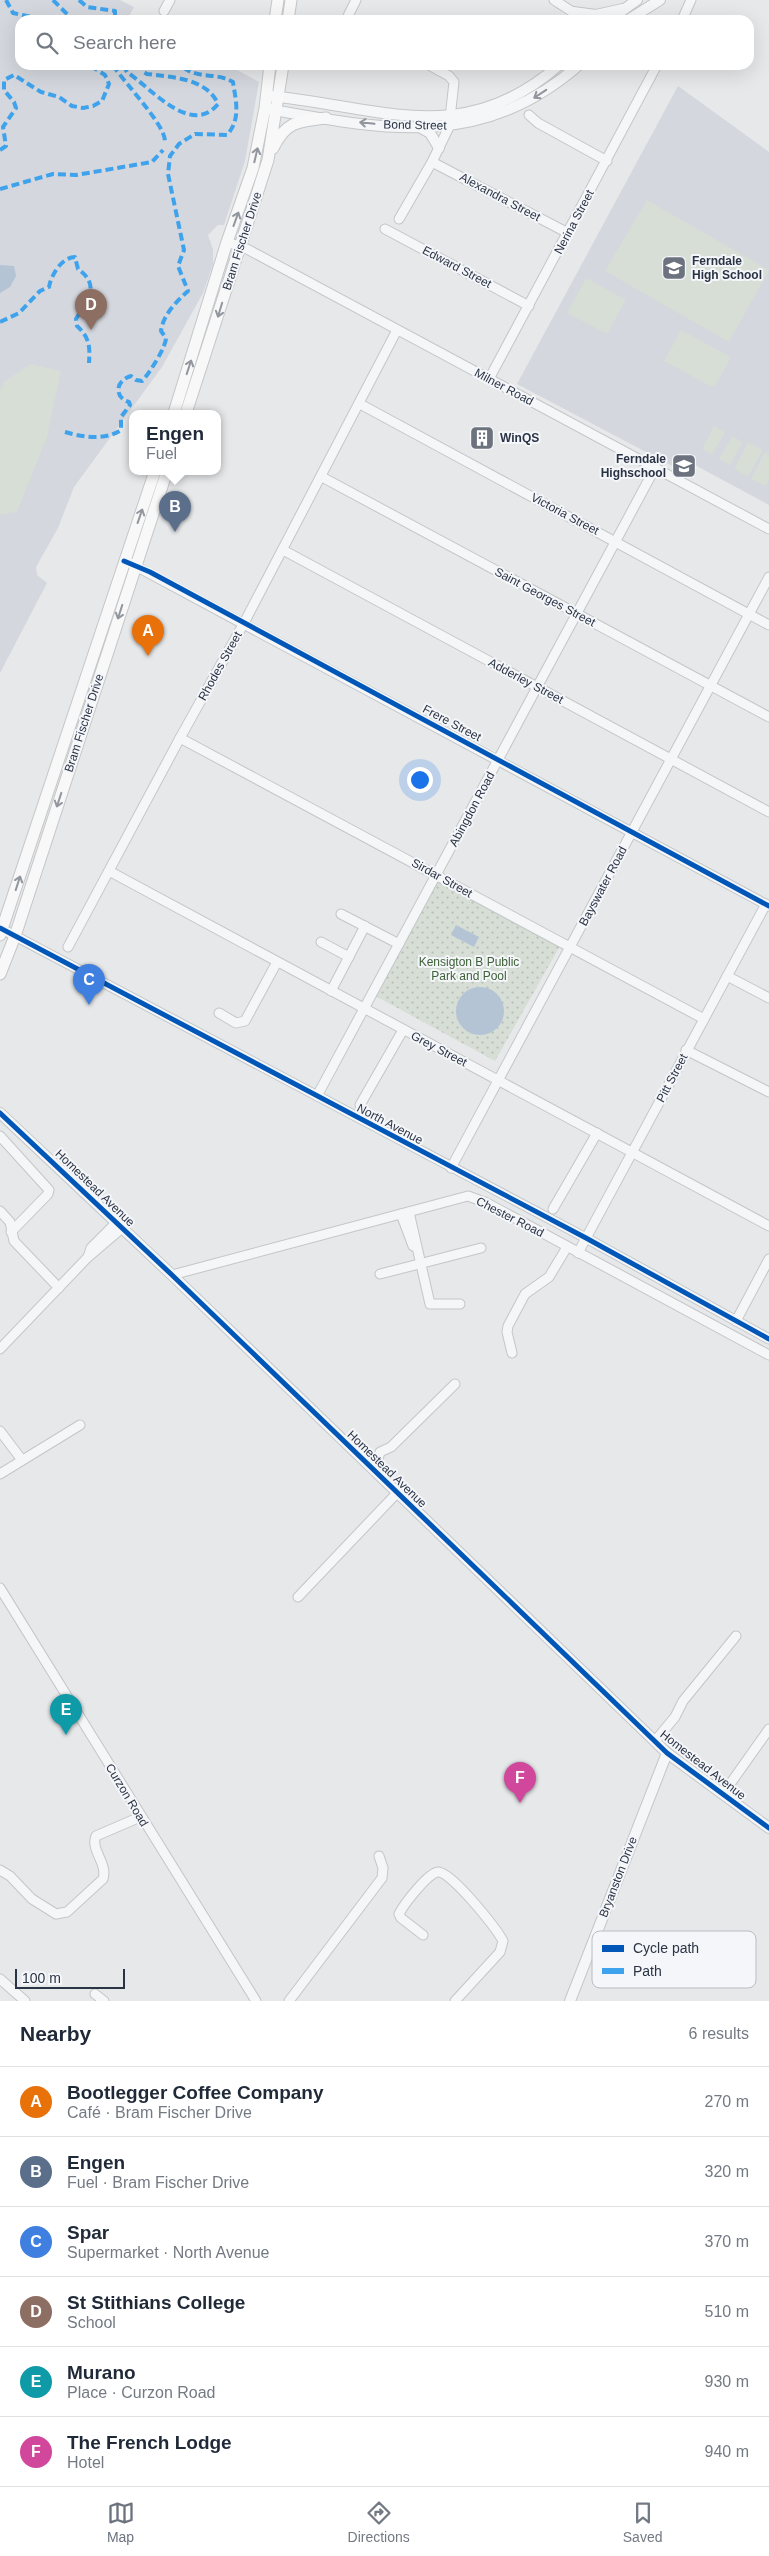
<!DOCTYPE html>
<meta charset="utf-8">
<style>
body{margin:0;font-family:Helvetica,sans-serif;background:#f2f2f3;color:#1f2937}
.scale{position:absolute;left:15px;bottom:12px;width:110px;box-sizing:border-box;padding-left:5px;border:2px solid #2b3445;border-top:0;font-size:14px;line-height:18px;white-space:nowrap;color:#2b3445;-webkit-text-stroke:4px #f4f6f9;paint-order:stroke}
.you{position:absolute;left:419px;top:779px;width:18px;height:18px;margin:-12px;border:4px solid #fff;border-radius:50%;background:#1a73e8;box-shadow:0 0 0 8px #1a73e833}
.badge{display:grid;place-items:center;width:32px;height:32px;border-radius:50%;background:#6c737f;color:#fff;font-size:16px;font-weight:700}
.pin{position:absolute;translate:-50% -41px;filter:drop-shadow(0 1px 2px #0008)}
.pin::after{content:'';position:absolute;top:26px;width:18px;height:15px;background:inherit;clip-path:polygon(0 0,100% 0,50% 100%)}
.popup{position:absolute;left:129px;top:410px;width:92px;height:65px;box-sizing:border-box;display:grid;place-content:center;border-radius:10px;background:#fff;filter:drop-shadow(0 1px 4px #0005);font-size:16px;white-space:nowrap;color:#747a83}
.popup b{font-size:19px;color:#1f2937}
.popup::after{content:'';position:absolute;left:50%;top:100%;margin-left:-10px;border:10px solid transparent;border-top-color:#fff}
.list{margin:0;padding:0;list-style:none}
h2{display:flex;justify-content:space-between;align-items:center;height:65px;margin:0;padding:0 20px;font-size:21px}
h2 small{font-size:16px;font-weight:400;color:#747a83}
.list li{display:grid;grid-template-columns:32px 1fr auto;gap:15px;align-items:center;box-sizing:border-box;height:70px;padding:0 20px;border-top:1px solid #e0e1e3}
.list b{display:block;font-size:19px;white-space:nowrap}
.list p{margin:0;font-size:16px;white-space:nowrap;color:#747a83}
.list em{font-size:16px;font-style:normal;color:#747a83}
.icon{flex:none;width:28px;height:28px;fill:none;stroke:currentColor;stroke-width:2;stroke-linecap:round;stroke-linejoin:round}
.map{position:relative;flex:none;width:769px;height:2001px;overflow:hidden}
.search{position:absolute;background:#fff;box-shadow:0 5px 20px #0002;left:15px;right:15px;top:15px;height:55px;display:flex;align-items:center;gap:12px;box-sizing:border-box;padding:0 18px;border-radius:15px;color:#747a83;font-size:19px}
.sheet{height:485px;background:#fff}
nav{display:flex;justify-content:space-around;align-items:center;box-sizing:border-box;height:70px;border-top:1px solid #e0e1e3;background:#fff;font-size:14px;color:#747a83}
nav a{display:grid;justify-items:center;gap:2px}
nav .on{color:#6c737f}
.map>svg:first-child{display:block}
</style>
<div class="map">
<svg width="769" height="2001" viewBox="0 0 769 2001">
<defs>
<pattern id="park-dots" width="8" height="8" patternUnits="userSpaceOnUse" patternTransform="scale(1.25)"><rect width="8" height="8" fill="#d6ded6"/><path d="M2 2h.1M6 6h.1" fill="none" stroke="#b8bfb9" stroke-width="1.8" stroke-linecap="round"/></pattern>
</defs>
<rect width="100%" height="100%" fill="#e6e8ea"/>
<g fill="#d4d7dd">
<polygon points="0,0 120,0 134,7 127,20 20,20 20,65 228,65 259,82 245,161 224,225 218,225 208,235 213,249 213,264 203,293 162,367 74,487 58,528 36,567 37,575 47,583 0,673"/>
<polygon points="678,86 769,152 769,505 693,464 680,470 517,384"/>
</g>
<g fill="#d6ded6">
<polygon points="647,200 769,270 729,342 605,271"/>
<polygon points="586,278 626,300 607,334 567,313"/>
<polygon points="681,330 731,357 714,388 664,361"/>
<polygon points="30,364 61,371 47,437 17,512 0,515 0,391 4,382"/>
<polygon points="714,426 725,432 712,455 702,449"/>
<polygon points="732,436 743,442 730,465 719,459"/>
<polygon points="748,442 763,450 748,477 734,469"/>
<polygon points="765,452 769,454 769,480 765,486 751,479"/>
</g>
<polygon fill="url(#park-dots)" points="435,871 561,944 495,1061 370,993"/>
<g fill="#b4c4d5">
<polygon points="0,265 14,266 16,276 10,287 0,293"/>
<polygon points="456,925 479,937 474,947 451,935"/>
<circle cx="480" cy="1011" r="24"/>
</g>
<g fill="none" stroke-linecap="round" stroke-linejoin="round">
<defs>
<g id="minor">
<polyline points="554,0 585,20"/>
<polyline points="164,11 170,0"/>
<polyline points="346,20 356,0"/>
<polyline points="682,20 691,0"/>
<polyline points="529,115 538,123 607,161"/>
<polyline points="432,162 568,233"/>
<polyline points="399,219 432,162 449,127 454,82 449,76 429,65"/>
<polyline points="385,229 529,306"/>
<polyline points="227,242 247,249 769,529"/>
<polyline points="489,379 657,65"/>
<polyline points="360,404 769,625"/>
<polyline points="322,477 769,717"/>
<polyline points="283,550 769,812"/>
<polyline points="130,563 769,906"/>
<polyline points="180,738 704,1019"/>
<polyline points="109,871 769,1226"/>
<polyline points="341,914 399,944"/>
<polyline points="0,928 586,1238 769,1339"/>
<polyline points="321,942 349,957"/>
<polyline points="68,947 180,738 244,623 397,330"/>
<polyline points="727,976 769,998"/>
<polyline points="331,991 365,926"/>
<polyline points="219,1013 236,1023 245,1021 277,962"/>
<polyline points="686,1050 769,1092"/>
<polyline points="317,1096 655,468"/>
<polyline points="360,1105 403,1030"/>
<polyline points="0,1136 49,1190 48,1194 11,1232"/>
<polyline points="451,1168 769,577"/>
<polyline points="553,1209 597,1133"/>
<polyline points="0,1211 10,1222 14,1241 59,1288"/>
<polyline points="409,1212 430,1304 460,1304"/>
<polyline points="401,1214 413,1246"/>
<polyline points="578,1253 766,904"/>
<polyline points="88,1257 91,1248 117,1222"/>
<polyline points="380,1274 481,1248"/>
<polyline points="172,1275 468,1196 487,1203 769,1355"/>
<polyline points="736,1321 769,1259"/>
<polyline points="0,1349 88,1257 122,1228"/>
<polyline points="512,1353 507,1332 508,1326 525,1294 549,1277 567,1247"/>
<polyline points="0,1431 22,1460"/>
<polyline points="372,1468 378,1459 380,1452 391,1447 455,1384"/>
<polyline points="0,1474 80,1425"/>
<polyline points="0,1588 256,2001"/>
<polyline points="298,1597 397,1493"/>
<polyline points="655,1741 675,1717 683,1701 736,1636"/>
<polyline points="723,1794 769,1729"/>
<path d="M0 1870 10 1876 32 1899 56 1914 67 1912 103 1879C108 1863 90 1850 96 1836L140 1817"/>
<path d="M423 1935 401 1918 399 1914C404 1904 428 1873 438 1872 451 1871 496 1928 503 1941L500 1952 455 2001"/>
<polyline points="0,1979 25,2001"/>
<polyline points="95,1994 104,2001"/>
<polyline points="289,2001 382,1878 383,1868 379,1856"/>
</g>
<g id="tertiary">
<polyline points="573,12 596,15 623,9"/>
<polyline points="619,13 637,0"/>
<polyline points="628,20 660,0"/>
<path d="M270 96C381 107 463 149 559 65"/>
<path d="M268 109C385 130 481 150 579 65"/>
<polyline points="421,128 430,133 439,148"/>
<polyline points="0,1113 172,1275 667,1753 769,1828"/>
<polyline points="570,2001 667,1753"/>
</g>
<g id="secondary">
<polyline points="275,20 278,0"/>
<polyline points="288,20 291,0"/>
<path d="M273 148C286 121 299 121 326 118"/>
<polyline points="174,413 227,242 253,168 265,108 270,65"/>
<polyline points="186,413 268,160 283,65"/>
<polyline points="0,935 155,471"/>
<polyline points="0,974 15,936 167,471"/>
</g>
</defs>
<use href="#minor" stroke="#c4c6c8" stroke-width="11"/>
<use href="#tertiary" stroke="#c4c6c8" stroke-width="12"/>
<use href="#secondary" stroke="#c4c6c8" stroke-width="13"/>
<use href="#minor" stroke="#f5f6f7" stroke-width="9"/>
<use href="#tertiary" stroke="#f5f6f7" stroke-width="10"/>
<use href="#secondary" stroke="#f8f8f8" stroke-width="11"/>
<g stroke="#3ea3ec" stroke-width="4" stroke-dasharray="8 4" stroke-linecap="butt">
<polyline points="6,0 13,13 46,20"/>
<polyline points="53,0 73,20"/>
<polyline points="79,0 87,7 115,11 115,20"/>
<path d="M113 65C124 83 166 125 165 142"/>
<path d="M123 65 127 72C151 88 191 137 218 104 207 78 171 77 147 74L142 71V68L150 65"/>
<polyline points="0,150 6,146 3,127 16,108 14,102 4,90 4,80 14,75 41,92 59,97 72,106 83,108 93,106 102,101 109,84 105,75 89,65"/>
<polyline points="0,189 53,174 76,175 152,162 163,150"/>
<path d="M0 322 19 313 40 291 49 287C51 275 62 257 75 257L78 269C102 286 86 302 76 319L77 326C90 338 90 347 89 363"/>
<path d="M65 432C82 437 105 441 121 430V417L130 405 129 402C113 397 116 380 131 376L136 380 142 381C149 374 166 347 166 338L161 331C163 315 176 302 188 291L178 266 184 250 168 174 170 156 179 144 195 134 227 135C241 119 236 102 233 82 214 71 199 81 180 65"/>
</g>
<defs>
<g id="cycleway">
<polyline points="124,561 150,572 769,906"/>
<polyline points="0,928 586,1238 769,1339"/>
<polyline points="0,1113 172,1275 667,1753 769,1828"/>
</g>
</defs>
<use href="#cycleway" stroke="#f4f6f9" stroke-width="8"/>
<use href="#cycleway" stroke="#0057b8" stroke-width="5"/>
</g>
<defs><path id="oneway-shaft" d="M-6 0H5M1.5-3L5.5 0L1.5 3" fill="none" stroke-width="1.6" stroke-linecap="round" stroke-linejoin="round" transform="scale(1.25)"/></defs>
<g stroke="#90959e">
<use href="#oneway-shaft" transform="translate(540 94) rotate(147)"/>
<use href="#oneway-shaft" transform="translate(367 123) rotate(-174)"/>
</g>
<g stroke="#92969e">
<use href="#oneway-shaft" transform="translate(256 155) rotate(-77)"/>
<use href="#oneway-shaft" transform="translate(236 219) rotate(-70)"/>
<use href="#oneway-shaft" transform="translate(220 310) rotate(107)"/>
<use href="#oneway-shaft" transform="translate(189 367) rotate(-72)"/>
<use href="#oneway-shaft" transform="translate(140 516) rotate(-71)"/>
<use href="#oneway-shaft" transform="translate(120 612) rotate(108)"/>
<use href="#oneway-shaft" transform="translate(59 800) rotate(108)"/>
<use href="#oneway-shaft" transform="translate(18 883) rotate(-72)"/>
</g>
<defs>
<symbol id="school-square" viewBox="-11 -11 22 22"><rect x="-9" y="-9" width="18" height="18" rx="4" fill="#6c737f" stroke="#f4f6f9"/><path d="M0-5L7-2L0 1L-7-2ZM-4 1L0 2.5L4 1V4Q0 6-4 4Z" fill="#fff"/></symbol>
<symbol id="building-square" viewBox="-11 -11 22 22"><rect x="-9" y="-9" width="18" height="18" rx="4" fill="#6c737f" stroke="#f4f6f9"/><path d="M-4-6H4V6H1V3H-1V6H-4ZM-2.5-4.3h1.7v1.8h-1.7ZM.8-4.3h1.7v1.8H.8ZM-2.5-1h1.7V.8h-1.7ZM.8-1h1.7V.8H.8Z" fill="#fff"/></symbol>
</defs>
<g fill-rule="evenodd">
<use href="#school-square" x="660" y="254" width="28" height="28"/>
<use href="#building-square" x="468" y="424" width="28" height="28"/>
<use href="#school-square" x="670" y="452" width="28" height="28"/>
</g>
<g text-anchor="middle" stroke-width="4" stroke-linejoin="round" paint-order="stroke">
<g font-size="12" fill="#2b3445" stroke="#f4f6f9">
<text transform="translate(415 125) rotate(1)" y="4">Bond Street</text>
<text transform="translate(500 197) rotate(28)" y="4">Alexandra Street</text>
<text transform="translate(574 222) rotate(-62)" y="4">Nerina Street</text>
<text transform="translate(242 241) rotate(-72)" y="4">Bram Fischer Drive</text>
<text transform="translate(457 267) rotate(28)" y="4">Edward Street</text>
<text transform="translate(504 387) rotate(28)" y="4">Milner Road</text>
<text transform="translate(565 514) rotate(28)" y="4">Victoria Street</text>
<text transform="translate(545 597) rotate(28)" y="4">Saint Georges Street</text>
<text transform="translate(220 666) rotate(-61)" y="4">Rhodes Street</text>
<text transform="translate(526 681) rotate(28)" y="4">Adderley Street</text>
<text transform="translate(84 723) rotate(-72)" y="4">Bram Fischer Drive</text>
<text transform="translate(452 723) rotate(28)" y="4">Frere Street</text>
<text transform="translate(472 809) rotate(-62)" y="4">Abingdon Road</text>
<text transform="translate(442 878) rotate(29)" y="4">Sirdar Street</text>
<text transform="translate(603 886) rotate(-62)" y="4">Bayswater Road</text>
<text transform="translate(439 1049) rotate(28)" y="4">Grey Street</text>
<text transform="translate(672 1078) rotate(-62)" y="4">Pitt Street</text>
<text transform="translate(390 1124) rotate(28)" y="4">North Avenue</text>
<text transform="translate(95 1188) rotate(44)" y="4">Homestead Avenue</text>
<text transform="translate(510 1217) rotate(27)" y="4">Chester Road</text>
<text transform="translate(387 1469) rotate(44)" y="4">Homestead Avenue</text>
<text transform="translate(703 1765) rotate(38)" y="4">Homestead Avenue</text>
<text transform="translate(127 1795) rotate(59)" y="4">Curzon Road</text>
<text transform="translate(618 1877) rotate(-69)" y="4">Bryanston Drive</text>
</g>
<g font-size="12" font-weight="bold" fill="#2b3445" stroke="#f4f6f9" text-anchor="start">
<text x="692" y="265">Ferndale<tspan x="692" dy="14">High School</tspan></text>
<text x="500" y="442">WinQS</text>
<text x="666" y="463" text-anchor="end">Ferndale<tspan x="666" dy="14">Highschool</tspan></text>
</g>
<g font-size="12" fill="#3f6138" stroke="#f4f6f9">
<text x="469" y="966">Kensigton B Public<tspan x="469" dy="14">Park and Pool</tspan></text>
</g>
</g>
<rect x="592" y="1931" width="164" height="57" rx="8" fill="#f4f6f9" stroke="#b8bcc3" stroke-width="1"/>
<rect x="602" y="1945" width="22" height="7" fill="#0057b8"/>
<rect x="602" y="1968" width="22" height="6" fill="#3ea3ec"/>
<g font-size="14" fill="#2b3445">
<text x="633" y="1953">Cycle path</text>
<text x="633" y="1976">Path</text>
</g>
</svg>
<div class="scale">100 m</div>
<div class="you"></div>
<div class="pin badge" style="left:148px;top:656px;background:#e8710a">A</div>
<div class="pin badge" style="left:175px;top:532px;background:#5c6f8a">B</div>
<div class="popup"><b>Engen</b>Fuel</div>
<div class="pin badge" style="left:89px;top:1005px;background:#3f7fe0">C</div>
<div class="pin badge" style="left:91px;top:330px;background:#8d6e63">D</div>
<div class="pin badge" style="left:66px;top:1735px;background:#0f9aa8">E</div>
<div class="pin badge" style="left:520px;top:1803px;background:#d1479c">F</div>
<div class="search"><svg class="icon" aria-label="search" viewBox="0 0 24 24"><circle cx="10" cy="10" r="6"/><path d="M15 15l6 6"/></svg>Search here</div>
</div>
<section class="sheet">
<h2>Nearby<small>6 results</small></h2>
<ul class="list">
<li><span class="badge" style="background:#e8710a">A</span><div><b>Bootlegger Coffee Company</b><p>Café · Bram Fischer Drive</p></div><em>270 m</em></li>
<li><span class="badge" style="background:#5c6f8a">B</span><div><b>Engen</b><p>Fuel · Bram Fischer Drive</p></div><em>320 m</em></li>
<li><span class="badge" style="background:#3f7fe0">C</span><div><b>Spar</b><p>Supermarket · North Avenue</p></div><em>370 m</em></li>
<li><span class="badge" style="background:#8d6e63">D</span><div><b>St Stithians College</b><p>School</p></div><em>510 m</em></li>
<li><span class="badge" style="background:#0f9aa8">E</span><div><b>Murano</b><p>Place · Curzon Road</p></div><em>930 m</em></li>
<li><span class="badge" style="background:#d1479c">F</span><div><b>The French Lodge</b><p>Hotel</p></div><em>940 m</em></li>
</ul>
</section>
<nav>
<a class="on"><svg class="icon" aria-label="map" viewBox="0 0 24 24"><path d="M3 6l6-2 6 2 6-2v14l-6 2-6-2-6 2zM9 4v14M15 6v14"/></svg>Map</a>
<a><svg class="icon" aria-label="directions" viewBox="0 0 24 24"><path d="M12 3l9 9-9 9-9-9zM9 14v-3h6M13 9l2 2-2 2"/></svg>Directions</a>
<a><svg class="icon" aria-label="saved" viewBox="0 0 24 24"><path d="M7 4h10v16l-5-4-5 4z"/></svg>Saved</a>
</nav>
